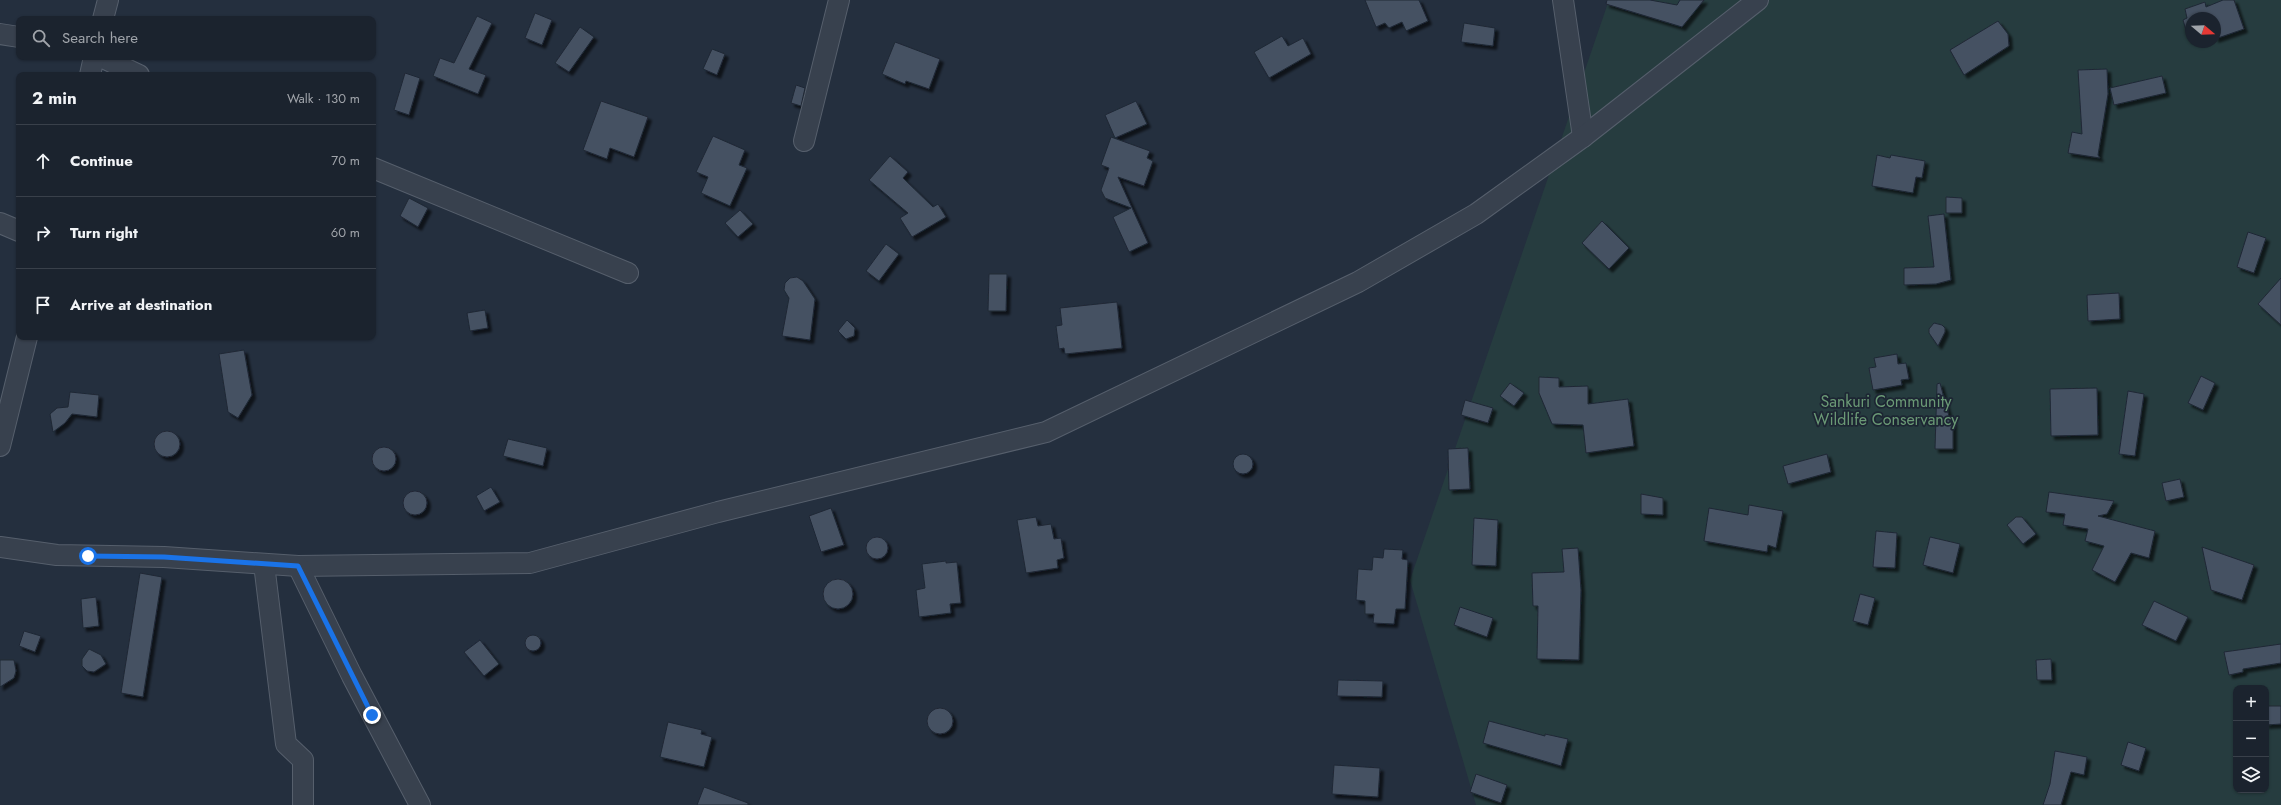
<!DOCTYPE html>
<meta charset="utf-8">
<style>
body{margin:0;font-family:Jost,sans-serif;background:#242b36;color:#f1f3f6}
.controls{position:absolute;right:12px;bottom:12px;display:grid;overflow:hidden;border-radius:8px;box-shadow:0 1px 3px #0004}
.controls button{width:36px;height:36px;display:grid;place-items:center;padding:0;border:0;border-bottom:1px solid #39404a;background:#1b232e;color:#f1f3f6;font:20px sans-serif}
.compass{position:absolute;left:2185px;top:12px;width:36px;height:36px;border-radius:50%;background:#1b232e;box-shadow:0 1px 3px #0004;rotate:109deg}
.stop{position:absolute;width:12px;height:12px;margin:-9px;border:3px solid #1a73e8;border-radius:50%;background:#fff}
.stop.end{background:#1a73e8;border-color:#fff;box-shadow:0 1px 4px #0008}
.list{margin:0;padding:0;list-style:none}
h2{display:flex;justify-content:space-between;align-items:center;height:52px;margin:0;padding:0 16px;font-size:17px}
h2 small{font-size:13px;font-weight:400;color:#a0a4aa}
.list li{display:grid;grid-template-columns:26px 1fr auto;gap:12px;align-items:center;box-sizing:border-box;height:72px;padding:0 16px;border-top:1px solid #39404a}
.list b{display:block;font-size:15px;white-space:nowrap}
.list em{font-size:13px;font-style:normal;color:#a0a4aa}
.icon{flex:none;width:22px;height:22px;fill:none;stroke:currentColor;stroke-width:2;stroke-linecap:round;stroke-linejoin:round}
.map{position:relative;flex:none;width:2281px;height:805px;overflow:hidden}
.search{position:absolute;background:#1b232e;box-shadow:0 1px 3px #0004;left:16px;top:16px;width:360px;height:44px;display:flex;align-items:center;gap:10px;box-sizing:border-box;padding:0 14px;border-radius:8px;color:#a0a4aa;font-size:15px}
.panel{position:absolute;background:#1b232e;box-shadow:0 1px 3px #0004;left:16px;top:72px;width:360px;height:268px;border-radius:8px}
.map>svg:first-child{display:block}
</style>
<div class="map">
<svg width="2281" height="805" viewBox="0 0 2281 805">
<defs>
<filter id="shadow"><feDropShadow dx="3.5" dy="3.5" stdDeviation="1" flood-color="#0009"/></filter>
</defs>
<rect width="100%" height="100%" fill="#242f3e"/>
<path fill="#263c3f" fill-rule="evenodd" d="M1609 0H2281V805H1476L1410 580ZM2191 18H2215V42H2191ZM2236 688H2266V790H2236Z"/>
<g fill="#455162" stroke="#1f2835" filter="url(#shadow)">
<polygon points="1365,0 1419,0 1428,21 1406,31 1402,22 1389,28 1385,23 1376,27"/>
<polygon points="1607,0 1650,0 1677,5 1680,0 1704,0 1682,27 1606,4"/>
<polygon points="2223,0 2234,0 2244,29 2215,39 2215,18 2191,18 2189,40 2183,20 2187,18 2185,9 2205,2 2206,7"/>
<polygon points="535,13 552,20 542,45 525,38"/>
<polygon points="477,16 492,23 469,69 486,75 478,94 433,76 440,58 454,63"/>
<polygon points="1998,21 2008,34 2009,46 1964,75 1950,50"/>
<polygon points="1464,23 1495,28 1493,46 1461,42"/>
<polygon points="580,27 594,37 569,72 555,63"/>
<polygon points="1282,36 1288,46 1303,38 1311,54 1269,78 1254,52"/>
<polygon points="895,42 940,59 929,89 906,81 905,84 882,74"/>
<polygon points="712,49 725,54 717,75 703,69"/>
<polygon points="2107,69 2108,94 2098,155 2100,158 2068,153 2072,132 2082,134 2078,70"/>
<polygon points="405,73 420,78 409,115 394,110"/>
<polygon points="2162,76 2166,93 2114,105 2110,88"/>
<polygon points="796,85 805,88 801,106 791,103"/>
<polygon points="601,101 648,117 634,157 610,148 607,159 583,150"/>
<polygon points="1136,101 1147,124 1115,138 1105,115"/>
<polygon points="713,136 745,150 739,165 747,168 730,206 701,193 708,177 696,172"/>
<polygon points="1111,137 1150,151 1147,158 1153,161 1144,186 1118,177 1148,243 1129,252 1113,217 1131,208 1105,198 1101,190 1109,168 1101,165"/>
<polygon points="1877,155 1890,158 1891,155 1925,161 1922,178 1916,177 1913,193 1872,186"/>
<polygon points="890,156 908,172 903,178 933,207 938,204 946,217 912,237 900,218 908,213 869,180"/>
<polygon points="1946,197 1962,198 1962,213 1946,213"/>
<polygon points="409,198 428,208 418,227 400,216"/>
<polygon points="740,210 753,224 738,237 725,223"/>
<polygon points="1944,214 1951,280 1936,284 1904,285 1904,268 1934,267 1928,216"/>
<polygon points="1602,221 1629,248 1609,269 1582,243"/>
<polygon points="2248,232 2266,238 2254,273 2237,267"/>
<polygon points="886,244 899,254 879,281 866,271"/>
<polygon points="989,274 1007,274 1006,311 988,311"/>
<polygon points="797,277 803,281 815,299 810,340 782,336 789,298 784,290 785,283 790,278"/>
<polygon points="2281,278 2281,325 2258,304"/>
<polygon points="2119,293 2120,319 2088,321 2087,295"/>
<polygon points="1117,302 1122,348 1065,354 1064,348 1059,349 1056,326 1062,325 1060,308"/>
<polygon points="485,310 488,328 470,331 467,313"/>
<polygon points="847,320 855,328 854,336 846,339 838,331"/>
<polygon points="1934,323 1942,325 1945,328 1945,332 1938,346 1929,333 1929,329"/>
<polygon points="244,350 252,395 238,418 228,412 219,354"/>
<polygon points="1897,354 1898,364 1906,363 1909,379 1901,380 1902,385 1873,390 1869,368 1876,367 1874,358"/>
<polygon points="2201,376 2215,383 2203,410 2188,403"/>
<polygon points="1539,377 1559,378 1559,387 1588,386 1588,404 1628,399 1634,446 1586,453 1583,425 1552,424 1539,393"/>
<polygon points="1510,383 1524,393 1514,406 1500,396"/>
<polygon points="1940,383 1950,420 1953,420 1953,449 1935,449 1937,384"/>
<polygon points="2097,388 2098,435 2051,436 2050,389"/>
<polygon points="2128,391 2144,394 2135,456 2119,454"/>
<polygon points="70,392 99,395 97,417 72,414 65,423 53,432 50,414 57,408 68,407"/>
<polygon points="1465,400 1493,408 1488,423 1461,415"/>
<circle cx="167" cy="444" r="13"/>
<polygon points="508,439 547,448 543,466 503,456"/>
<circle cx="384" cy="459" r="12"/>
<polygon points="1468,448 1470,489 1449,490 1448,449"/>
<circle cx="1243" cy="464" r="10"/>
<polygon points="1827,454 1831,472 1788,484 1783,466"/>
<polygon points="2180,479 2184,497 2166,501 2162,483"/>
<polygon points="491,487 500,502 484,511 476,496"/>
<circle cx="415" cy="503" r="12"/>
<polygon points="2049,492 2114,501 2107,514 2098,516 2155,531 2149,558 2131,553 2115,582 2092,570 2104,546 2085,541 2088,529 2063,525 2065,514 2046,512"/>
<polygon points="1641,494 1663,498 1663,515 1641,514"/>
<polygon points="1749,505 1783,511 1776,548 1768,545 1767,552 1704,541 1709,508 1748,515"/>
<polygon points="831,508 844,545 821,552 809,516"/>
<polygon points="1036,517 1038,526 1051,524 1054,539 1061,538 1064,558 1057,560 1058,568 1026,573 1017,520"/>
<polygon points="2016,517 2022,517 2036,534 2023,544 2007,525"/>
<polygon points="1474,518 1498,520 1496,566 1472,565"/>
<polygon points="1876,531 1897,533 1895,568 1873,567"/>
<polygon points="1930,537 1960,544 1953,573 1923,565"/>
<circle cx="877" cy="548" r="11"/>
<polygon points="2202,547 2254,565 2242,600 2211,590"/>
<polygon points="1578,548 1581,590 1579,660 1537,659 1538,606 1533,606 1532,573 1564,572 1562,549"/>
<polygon points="1384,549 1403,550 1402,559 1408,560 1405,609 1396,609 1394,624 1373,623 1374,614 1365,614 1365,601 1356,600 1358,569 1372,570 1373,557 1383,558"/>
<polygon points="946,561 946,563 957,562 961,603 950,604 951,613 919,617 916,590 925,588 922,564"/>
<polygon points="140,573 162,577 143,697 121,693"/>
<circle cx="838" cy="594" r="15"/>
<polygon points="1860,594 1875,598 1868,625 1853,621"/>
<polygon points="96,597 99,626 83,628 81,599"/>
<polygon points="2154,601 2188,617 2176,641 2142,625"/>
<polygon points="1460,607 1493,618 1487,637 1454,625"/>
<polygon points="24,631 41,636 35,652 19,646"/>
<circle cx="533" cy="643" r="8"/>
<polygon points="480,640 499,664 484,676 464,652"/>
<polygon points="2281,644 2281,663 2243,669 2243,672 2229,675 2224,652"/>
<polygon points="89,649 101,655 106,664 94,672 87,671 82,666 82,659"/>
<polygon points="2051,659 2052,680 2037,680 2036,660"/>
<polygon points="0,660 14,660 16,671 14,678 0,687"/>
<polygon points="1338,680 1383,681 1382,697 1337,696"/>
<polygon points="2266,706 2281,706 2281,724 2266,725"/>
<circle cx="940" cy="721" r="13"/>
<polygon points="1489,721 1545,736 1545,734 1568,739 1561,766 1483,743"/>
<polygon points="668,722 702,730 701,734 712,737 704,767 660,757"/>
<polygon points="2128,742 2146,748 2139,771 2121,765"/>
<polygon points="2055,751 2087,757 2084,775 2071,772 2061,805 2043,805 2050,784"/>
<polygon points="1334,765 1380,768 1378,797 1332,794"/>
<polygon points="1476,774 1507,785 1501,803 1470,792"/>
<polygon points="704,787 748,803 748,805 697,805"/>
</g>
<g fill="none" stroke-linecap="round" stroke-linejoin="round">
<defs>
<g id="minor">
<polyline points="1563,0 1583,137"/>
<polyline points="103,19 108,0"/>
<polyline points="0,34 19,37"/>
<polyline points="101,57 139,75"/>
<polyline points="90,75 94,57"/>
<polyline points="804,141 839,0"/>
<polyline points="373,168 628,273"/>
<polyline points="0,223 19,231"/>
<polyline points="0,446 27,337"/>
<polyline points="0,547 57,555 164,557 298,566 530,563 718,512 1046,432 1358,282 1476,214 1583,137 1758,0"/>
<polyline points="264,564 286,744 303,760 303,805"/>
<polyline points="298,566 352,676 420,805"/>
</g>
</defs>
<use href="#minor" stroke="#565f6c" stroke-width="22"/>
<use href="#minor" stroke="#38414e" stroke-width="20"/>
</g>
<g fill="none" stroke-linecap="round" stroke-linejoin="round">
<polyline stroke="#1a73e8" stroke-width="5" points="88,556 164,557 298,566 372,715"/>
</g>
<g text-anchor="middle" stroke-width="3.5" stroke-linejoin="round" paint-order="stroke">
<g font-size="16" fill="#6b9a76" stroke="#1d2633">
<text x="1886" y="407">Sankuri Community<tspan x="1886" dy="18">Wildlife Conservancy</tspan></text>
</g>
</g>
</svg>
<div class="controls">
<button>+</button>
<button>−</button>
<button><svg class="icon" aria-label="layers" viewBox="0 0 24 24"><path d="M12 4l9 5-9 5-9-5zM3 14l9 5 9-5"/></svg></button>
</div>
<svg class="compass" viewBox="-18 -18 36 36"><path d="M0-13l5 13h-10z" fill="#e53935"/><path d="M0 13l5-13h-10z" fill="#a0a4aa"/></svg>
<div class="stop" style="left:88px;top:556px"></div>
<div class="stop end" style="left:372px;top:715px"></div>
<div class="search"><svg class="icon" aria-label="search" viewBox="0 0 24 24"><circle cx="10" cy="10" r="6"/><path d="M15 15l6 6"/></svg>Search here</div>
<section class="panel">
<h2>2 min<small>Walk · 130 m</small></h2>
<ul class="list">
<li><svg class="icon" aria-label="ahead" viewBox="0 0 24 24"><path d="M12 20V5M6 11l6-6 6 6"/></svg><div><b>Continue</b></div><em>70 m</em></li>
<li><svg class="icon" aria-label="right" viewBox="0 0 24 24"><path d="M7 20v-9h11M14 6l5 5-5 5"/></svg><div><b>Turn right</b></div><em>60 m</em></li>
<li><svg class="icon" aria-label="arrive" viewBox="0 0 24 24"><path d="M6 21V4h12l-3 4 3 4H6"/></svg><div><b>Arrive at destination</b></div></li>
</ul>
</section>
</div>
